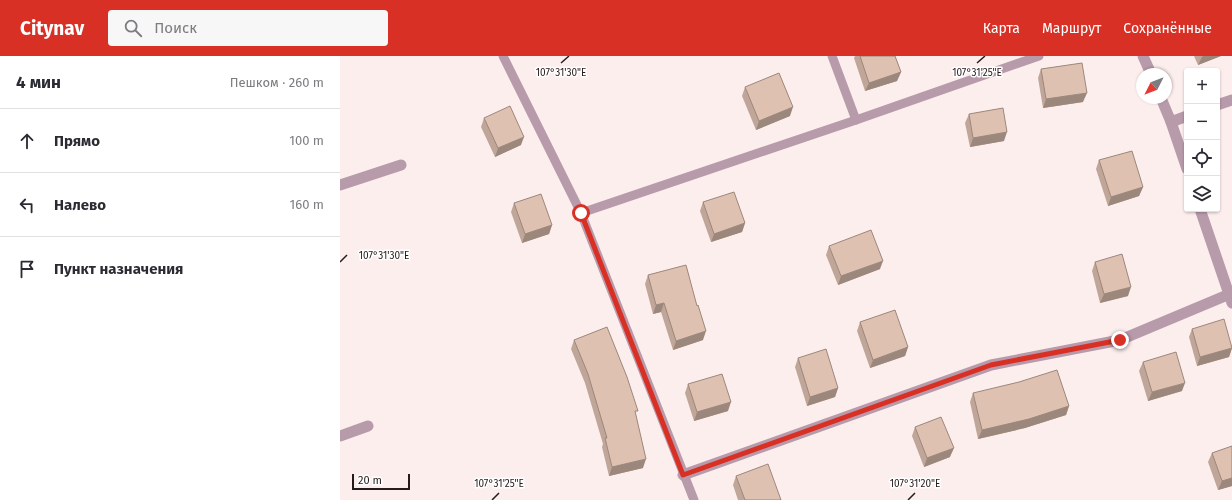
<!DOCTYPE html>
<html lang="ru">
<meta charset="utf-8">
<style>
body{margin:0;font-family:"Fira Sans",sans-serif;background:#f7f7f7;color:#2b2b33}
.controls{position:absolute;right:12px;top:12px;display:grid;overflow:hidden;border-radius:4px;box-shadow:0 1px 3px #0004}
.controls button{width:36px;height:36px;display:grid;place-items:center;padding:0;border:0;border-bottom:1px solid #e1e1e2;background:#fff;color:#2b2b33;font:20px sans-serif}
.compass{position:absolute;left:796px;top:12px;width:36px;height:36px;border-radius:50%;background:#fff;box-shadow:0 1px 3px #0004;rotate:228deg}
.scale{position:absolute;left:12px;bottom:10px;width:58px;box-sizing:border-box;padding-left:4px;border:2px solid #261a1a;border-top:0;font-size:11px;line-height:14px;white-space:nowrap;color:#261a1a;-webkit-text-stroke:3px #fff;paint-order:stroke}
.stop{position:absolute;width:12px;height:12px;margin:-9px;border:3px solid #d93025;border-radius:50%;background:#fff}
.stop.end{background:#d93025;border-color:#fff;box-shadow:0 1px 4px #0008}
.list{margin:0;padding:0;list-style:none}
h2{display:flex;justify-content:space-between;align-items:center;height:52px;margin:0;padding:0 16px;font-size:17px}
h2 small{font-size:13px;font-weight:400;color:#7c7c81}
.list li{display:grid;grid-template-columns:26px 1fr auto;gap:12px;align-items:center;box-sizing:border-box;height:64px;padding:0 16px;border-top:1px solid #e1e1e2}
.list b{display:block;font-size:15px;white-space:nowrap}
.list em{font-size:13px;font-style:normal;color:#7c7c81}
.icon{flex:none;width:22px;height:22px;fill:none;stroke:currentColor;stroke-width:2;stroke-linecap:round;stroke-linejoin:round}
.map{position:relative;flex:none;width:892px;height:444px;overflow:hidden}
header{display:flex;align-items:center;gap:24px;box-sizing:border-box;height:56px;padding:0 20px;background:#d93025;color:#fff}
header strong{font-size:19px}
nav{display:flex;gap:22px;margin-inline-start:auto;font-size:14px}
.search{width:280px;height:36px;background:#f7f7f7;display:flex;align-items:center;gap:10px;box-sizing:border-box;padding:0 14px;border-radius:4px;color:#7c7c81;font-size:15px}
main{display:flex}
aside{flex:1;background:#fff}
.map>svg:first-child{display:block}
</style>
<header>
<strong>Citynav</strong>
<div class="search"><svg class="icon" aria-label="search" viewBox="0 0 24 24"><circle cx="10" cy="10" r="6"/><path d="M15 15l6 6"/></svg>Поиск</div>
<nav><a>Карта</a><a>Маршрут</a><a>Сохранённые</a></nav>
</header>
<main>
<aside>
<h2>4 мин<small>Пешком · 260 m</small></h2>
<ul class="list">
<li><svg class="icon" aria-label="ahead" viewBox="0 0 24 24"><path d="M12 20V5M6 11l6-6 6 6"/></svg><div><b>Прямо</b></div><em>100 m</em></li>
<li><svg class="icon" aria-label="left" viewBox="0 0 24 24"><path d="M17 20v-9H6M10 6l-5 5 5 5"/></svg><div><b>Налево</b></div><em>160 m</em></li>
<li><svg class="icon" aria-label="arrive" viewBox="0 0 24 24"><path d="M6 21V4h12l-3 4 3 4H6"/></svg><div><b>Пункт назначения</b></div></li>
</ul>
</aside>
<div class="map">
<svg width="892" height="444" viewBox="0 0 892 444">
<rect width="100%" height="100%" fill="#fdeeee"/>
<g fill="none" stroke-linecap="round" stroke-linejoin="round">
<g stroke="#b89bab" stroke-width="9">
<polyline points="163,0 241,157 354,444"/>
<polyline points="492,0 516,64"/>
<polyline points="241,157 516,64 699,0"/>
</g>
<g stroke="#b89bab" stroke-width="11">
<polyline points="803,0 811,18"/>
<polyline points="821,42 831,66 847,113"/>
<polyline points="877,49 892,44"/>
<polyline points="831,66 847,60"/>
<polyline points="0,129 61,109"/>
<polyline points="860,153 892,247"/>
<polyline points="0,380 28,370"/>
<polyline points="343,419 651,309 780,284 892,237"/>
</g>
</g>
<g fill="#c0a698">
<polygon points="515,0 555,0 561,16 557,25 525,35 514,2"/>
<polygon points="854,0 881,0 858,9"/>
<polygon points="701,13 743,46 703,52 698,22"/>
<polygon points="405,31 450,60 416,74 402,40"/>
<polygon points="629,58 664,85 630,91 625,67"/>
<polygon points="144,62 181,89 155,101 141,71"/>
<polygon points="759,104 803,131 799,140 768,150 756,113"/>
<polygon points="363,146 405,167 402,176 371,186 360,155"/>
<polygon points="174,147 212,169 209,178 182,187 171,156"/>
<polygon points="489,190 540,213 498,229 486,199"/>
<polygon points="755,206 788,240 760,247 752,215"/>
<polygon points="308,219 363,284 333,294 321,256 313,258 305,228"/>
<polygon points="520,266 568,291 565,300 530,312 517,275"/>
<polygon points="852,273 892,292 889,301 857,310 849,281"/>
<polygon points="234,284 296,359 303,412 269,420 262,391 263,388 245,327 231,293"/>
<polygon points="458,302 498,332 495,341 467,350 455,311"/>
<polygon points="803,306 842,335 808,345 799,315"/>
<polygon points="348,328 388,355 354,365 345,337"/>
<polygon points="633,337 729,350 726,359 685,372 638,383 630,346"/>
<polygon points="575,371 610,401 584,411 572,380"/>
<polygon points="892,390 892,430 878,434 868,406 872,397"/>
<polygon points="396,420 441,444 398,444 393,429"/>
</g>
<g fill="#9c877c">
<polygon points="863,0 881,0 858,9 862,1"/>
<polygon points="561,16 557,25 525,35 529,27"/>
<polygon points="747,37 743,46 703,52 706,43"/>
<polygon points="453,51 450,60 416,74 419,65"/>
<polygon points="667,76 664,85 630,91 633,82"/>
<polygon points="184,81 181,89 155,101 158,92"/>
<polygon points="803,131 799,140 768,150 771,141"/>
<polygon points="405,167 402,176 371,186 374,178"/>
<polygon points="212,169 209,178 182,187 185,178"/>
<polygon points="543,205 540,213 498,229 501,220"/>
<polygon points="791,231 788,240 760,247 764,238"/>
<polygon points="324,247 321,256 313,258 316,249"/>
<polygon points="366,275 363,284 333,294 336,285"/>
<polygon points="568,291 565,300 530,312 533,304"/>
<polygon points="892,292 889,301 857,310 860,301"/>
<polygon points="845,327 842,335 808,345 812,336"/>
<polygon points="498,332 495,341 467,350 470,341"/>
<polygon points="391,346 388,355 354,365 357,356"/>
<polygon points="729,350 726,359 685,372 638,383 642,374"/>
<polygon points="614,392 610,401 584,411 587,402"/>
<polygon points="306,403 303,412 269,420 272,411"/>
<polygon points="892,422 892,430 878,434 882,425"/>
</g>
<g fill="#dfc1b1" stroke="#9c877c">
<polygon points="520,0 555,0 561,16 529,27"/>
<polygon points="742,7 747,37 706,43 701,13"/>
<polygon points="439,17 453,51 419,65 405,31"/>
<polygon points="170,50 184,81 158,92 144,62"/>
<polygon points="663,52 667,76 633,82 629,58"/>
<polygon points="792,95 803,131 771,141 759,104"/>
<polygon points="394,136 405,167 374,178 363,146"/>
<polygon points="201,138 212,169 185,178 174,147"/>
<polygon points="531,174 543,205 501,220 489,190"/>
<polygon points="782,198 791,231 764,238 755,206"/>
<polygon points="346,209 357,250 358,249 366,275 336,285 324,247 316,249 308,219"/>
<polygon points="555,254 568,291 533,304 520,266"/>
<polygon points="884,263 892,292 860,301 852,273"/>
<polygon points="267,271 287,321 298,355 295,355 306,403 272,411 265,382 267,382 248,318 234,284"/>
<polygon points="486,293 498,332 470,341 458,302"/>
<polygon points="836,296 845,327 812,336 803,306"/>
<polygon points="717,314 729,350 689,363 642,374 633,337 679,326"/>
<polygon points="382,318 391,346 357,356 348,328"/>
<polygon points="601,361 614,392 587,402 575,371"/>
<polygon points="892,390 892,422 882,425 872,397"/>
<polygon points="428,408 441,444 405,444 396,420"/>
</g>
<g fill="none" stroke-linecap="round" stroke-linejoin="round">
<polyline stroke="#d93025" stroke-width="5" points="241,157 343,419 651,309 780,284"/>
</g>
<path fill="none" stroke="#261a1a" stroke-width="1.5" d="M221 7 229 0M637 7 645 0M0 206 7 199M152 444 159 437M568 444 575 437"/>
<g font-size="10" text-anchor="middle" fill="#261a1a" stroke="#fff" stroke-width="3" stroke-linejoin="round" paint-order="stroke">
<text x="221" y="20">107°31'30"E</text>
<text x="637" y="20">107°31'25"E</text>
<text x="44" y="203">107°31'30"E</text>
<text x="159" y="431">107°31'25"E</text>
<text x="575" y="431">107°31'20"E</text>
</g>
</svg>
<div class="controls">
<button>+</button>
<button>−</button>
<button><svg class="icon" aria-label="locate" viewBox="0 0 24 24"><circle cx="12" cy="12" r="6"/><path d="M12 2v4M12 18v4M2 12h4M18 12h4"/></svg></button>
<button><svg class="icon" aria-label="layers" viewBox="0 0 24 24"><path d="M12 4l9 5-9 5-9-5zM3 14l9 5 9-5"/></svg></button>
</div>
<svg class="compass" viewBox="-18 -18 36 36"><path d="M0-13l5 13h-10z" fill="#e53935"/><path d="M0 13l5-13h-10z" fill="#7c7c81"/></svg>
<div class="scale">20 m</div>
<div class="stop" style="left:241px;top:157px"></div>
<div class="stop end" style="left:780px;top:284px"></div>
</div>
</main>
